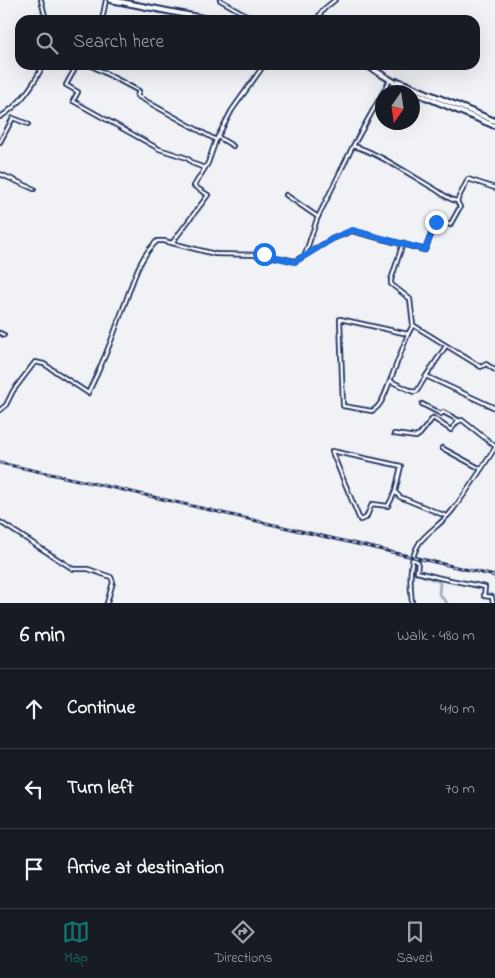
<!DOCTYPE html>
<meta charset="utf-8">
<style>
body{margin:0;font-family:"Indie Flower",sans-serif;background:#242831;color:#f1f3f6}
.compass{position:absolute;left:375px;top:85px;width:45px;height:45px;border-radius:50%;background:#171b24;box-shadow:0 5px 20px #0002;rotate:193deg}
.stop{position:absolute;width:15px;height:15px;margin:-11px;border:4px solid #1a73e8;border-radius:50%;background:#fff}
.stop.end{background:#1a73e8;border-color:#fff;box-shadow:0 1px 5px #0008}
.list{margin:0;padding:0;list-style:none}
h2{display:flex;justify-content:space-between;align-items:center;height:65px;margin:0;padding:0 20px;font-size:21px}
h2 small{font-size:16px;font-weight:400;color:#9ea1a6}
.list li{display:grid;grid-template-columns:32px 1fr auto;gap:15px;align-items:center;box-sizing:border-box;height:80px;padding:0 20px;border-top:1px solid #363941}
.list b{display:block;font-size:19px;white-space:nowrap}
.list em{font-size:16px;font-style:normal;color:#9ea1a6}
.icon{flex:none;width:28px;height:28px;fill:none;stroke:currentColor;stroke-width:2;stroke-linecap:round;stroke-linejoin:round}
.map{position:relative;flex:none;width:495px;height:603px;overflow:hidden}
.search{position:absolute;background:#171b24;box-shadow:0 5px 20px #0002;left:15px;right:15px;top:15px;height:55px;display:flex;align-items:center;gap:12px;box-sizing:border-box;padding:0 18px;border-radius:15px;color:#9ea1a6;font-size:19px}
.sheet{height:305px;background:#171b24}
nav{display:flex;justify-content:space-around;align-items:center;box-sizing:border-box;height:70px;border-top:1px solid #363941;background:#171b24;font-size:14px;color:#9ea1a6}
nav a{display:grid;justify-items:center;gap:2px}
nav .on{color:#0f766e}
.map>svg:first-child{display:block}
</style>
<div class="map">
<svg width="495" height="603" viewBox="0 0 495 603">
<rect width="100%" height="100%" fill="#f1f2f5"/>
<filter id="ink" filterUnits="userSpaceOnUse"><feTurbulence type="fractalNoise" baseFrequency=".02" numOctaves="2"/><feDisplacementMap in="SourceGraphic" scale="10" xChannelSelector="R" yChannelSelector="G"/><feConvolveMatrix kernelMatrix="1 2 1 2 8 2 1 2 1" color-interpolation-filters="sRGB"/></filter>
<g filter="url(#ink)">
<g fill="none" stroke-linecap="round" stroke-linejoin="round">
<polyline stroke="#a8b0c2" stroke-width="3" points="415,562 415,573 438,581 440,583 439,594 447,603"/>
<defs>
<g id="minor">
<polyline points="102,20 106,0"/>
<polyline points="316,20 324,9 335,0"/>
<polyline points="77,65 66,85 78,92 73,101 159,149 187,158 194,164 205,168"/>
<polyline points="90,65 139,91 137,96 216,140 232,110 264,65"/>
<polyline points="218,137 233,146"/>
<polyline points="0,142 13,118 28,124"/>
<polyline points="353,146 390,80"/>
<polyline points="0,174 34,189"/>
<polyline points="286,195 318,217"/>
<polyline points="172,243 208,195 194,186 208,163 216,140"/>
<path d="M403 243 391 280V284L410 299 413 325 408 334 340 319 343 406 372 411C382 406 386 391 390 381L414 392 417 391 426 376 495 408"/>
<path d="M305 255 317 219 353 146C375 151 412 176 433 188 442 193 447 199 457 201L468 179 495 188"/>
<polyline points="413,325 481,367 486,364 495,370"/>
<polyline points="0,333 4,335"/>
<polyline points="426,376 446,346"/>
<polyline points="390,381 408,334"/>
<polyline points="422,404 441,414 443,412 458,420"/>
<path d="M0 410 6 405 13 391 35 362 44 364 88 393C101 367 112 340 121 314 131 289 137 259 157 241H164L215 254 264 255 295 261 332 239 352 231 425 250 436 222H445L450 225 460 207 457 201"/>
<polyline points="394,434 416,437 420,434 433,418 451,430 457,422 462,420 495,446"/>
<polyline points="442,448 481,469"/>
<polyline points="332,451 401,466 395,492 400,497 446,516"/>
<polyline points="332,452 360,520 366,518 372,504 388,506 395,492"/>
<polyline points="0,522 73,569 88,569 111,577 113,582 107,603"/>
<polyline points="413,559 418,562 417,572 440,578 485,587 484,596 492,597 493,603"/>
<path d="M412 603C410 584 408 559 420 542 428 532 442 523 451 512 467 492 481 470 495 448"/>
</g>
<g id="tertiary">
<polyline points="41,0 46,20"/>
<polyline points="220,0 255,20"/>
<path d="M0 117C19 106 34 85 43 65"/>
</g>
<g id="trunk">
<polyline points="111,0 213,20"/>
<polyline points="366,65 404,88 495,126"/>
<polyline points="398,81 495,121"/>
</g>
</defs>
<use href="#minor" stroke="#1b2f5e" stroke-width="6"/>
<use href="#tertiary" stroke="#1b2f5e" stroke-width="6"/>
<use href="#trunk" stroke="#1b2f5e" stroke-width="8"/>
<use href="#minor" stroke="#fff" stroke-width="2.5"/>
<use href="#tertiary" stroke="#fff" stroke-width="2.5"/>
<use href="#trunk" stroke="#fff" stroke-width="4"/>
<defs>
<polyline id="rail" points="0,463 119,489 495,576"/>
</defs>
<use href="#rail" stroke="#1b2f5e" stroke-width="3"/>
<use href="#rail" stroke="#fff" stroke-width="1" stroke-dasharray="4" stroke-linecap="butt"/>
</g>
</g>
<g fill="none" stroke-linecap="round" stroke-linejoin="round" filter="url(#ink)">
<polyline stroke="#1a73e8" stroke-width="6" points="264,254 295,262 332,239 352,230 425,250 436,222"/>
</g>
</svg>
<svg class="compass" viewBox="-18 -18 36 36"><path d="M0-13l5 13h-10z" fill="#e53935"/><path d="M0 13l5-13h-10z" fill="#9ea1a6"/></svg>
<div class="stop" style="left:264px;top:254px"></div>
<div class="stop end" style="left:436px;top:222px"></div>
<div class="search"><svg class="icon" aria-label="search" viewBox="0 0 24 24"><circle cx="10" cy="10" r="6"/><path d="M15 15l6 6"/></svg>Search here</div>
</div>
<section class="sheet">
<h2>6 min<small>Walk · 480 m</small></h2>
<ul class="list">
<li><svg class="icon" aria-label="ahead" viewBox="0 0 24 24"><path d="M12 20V5M6 11l6-6 6 6"/></svg><div><b>Continue</b></div><em>410 m</em></li>
<li><svg class="icon" aria-label="left" viewBox="0 0 24 24"><path d="M17 20v-9H6M10 6l-5 5 5 5"/></svg><div><b>Turn left</b></div><em>70 m</em></li>
<li><svg class="icon" aria-label="arrive" viewBox="0 0 24 24"><path d="M6 21V4h12l-3 4 3 4H6"/></svg><div><b>Arrive at destination</b></div></li>
</ul>
</section>
<nav>
<a class="on"><svg class="icon" aria-label="map" viewBox="0 0 24 24"><path d="M3 6l6-2 6 2 6-2v14l-6 2-6-2-6 2zM9 4v14M15 6v14"/></svg>Map</a>
<a><svg class="icon" aria-label="directions" viewBox="0 0 24 24"><path d="M12 3l9 9-9 9-9-9zM9 14v-3h6M13 9l2 2-2 2"/></svg>Directions</a>
<a><svg class="icon" aria-label="saved" viewBox="0 0 24 24"><path d="M7 4h10v16l-5-4-5 4z"/></svg>Saved</a>
</nav>
